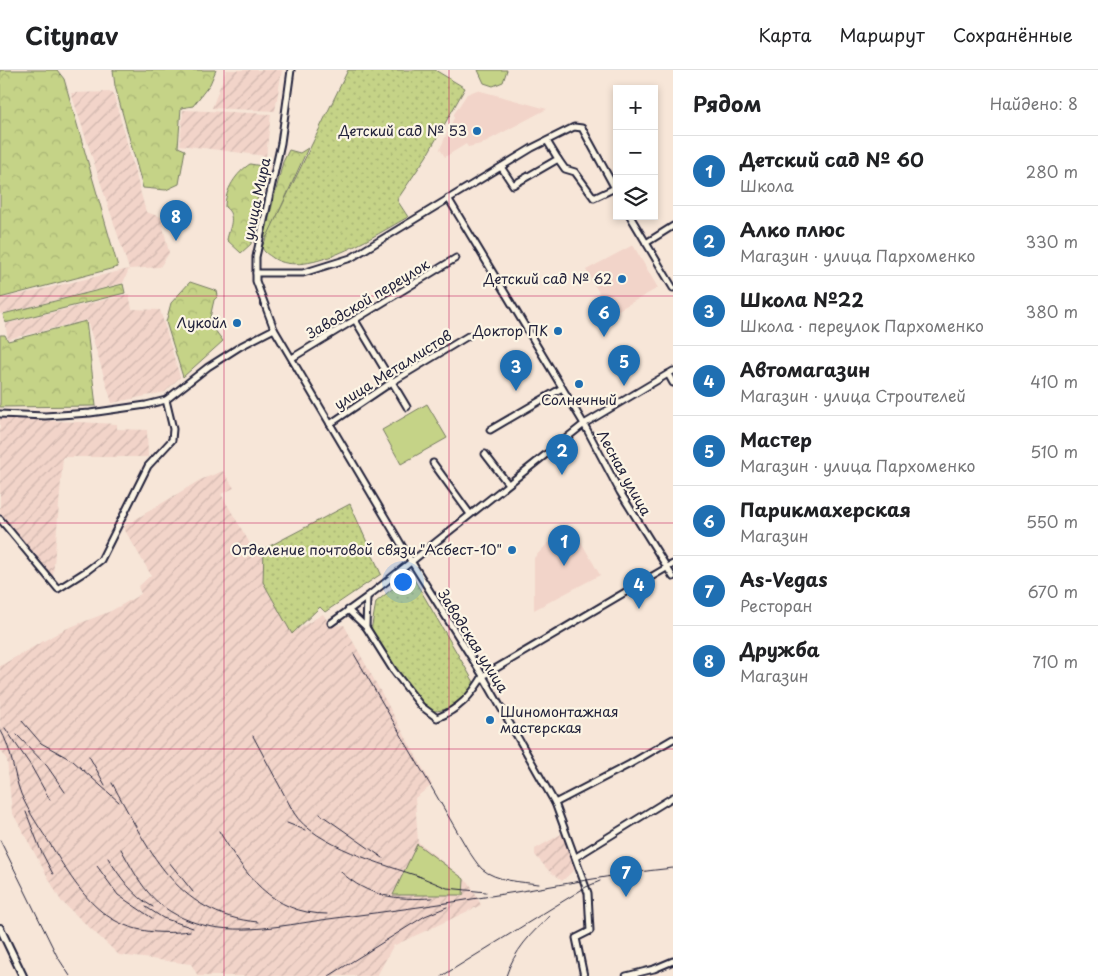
<!DOCTYPE html>
<html lang="ru">
<meta charset="utf-8">
<style>
body{margin:0;font-family:"Playpen Sans",sans-serif;background:#f6f6f6;color:#202124}
.controls{position:absolute;right:15px;top:15px;display:grid;overflow:hidden;border-radius:0px;box-shadow:0 2px 8px #0003}
.controls button{width:45px;height:45px;display:grid;place-items:center;padding:0;border:0;border-bottom:1px solid #e0e0e0;background:#fff;color:#202124;font:25px sans-serif}
.you{position:absolute;left:402px;top:511px;width:18px;height:18px;margin:-12px;border:4px solid #fff;border-radius:50%;background:#1a73e8;box-shadow:0 0 0 8px #1a73e833}
.badge{display:grid;place-items:center;width:32px;height:32px;border-radius:50%;background:#1f6fb2;color:#fff;font-size:16px;font-weight:700}
.pin{position:absolute;translate:-50% -41px;filter:drop-shadow(0 1px 2px #0008)}
.pin::after{content:'';position:absolute;top:26px;width:18px;height:15px;background:inherit;clip-path:polygon(0 0,100% 0,50% 100%)}
.list{margin:0;padding:0;list-style:none}
h2{display:flex;justify-content:space-between;align-items:center;height:65px;margin:0;padding:0 20px;font-size:21px}
h2 small{font-size:16px;font-weight:400;color:#757577}
.list li{display:grid;grid-template-columns:32px 1fr auto;gap:15px;align-items:center;box-sizing:border-box;height:70px;padding:0 20px;border-top:1px solid #e0e0e0}
.list b{display:block;font-size:19px;white-space:nowrap}
.list p{margin:0;font-size:16px;white-space:nowrap;color:#757577}
.list em{font-size:16px;font-style:normal;color:#757577}
.icon{flex:none;width:28px;height:28px;fill:none;stroke:currentColor;stroke-width:2;stroke-linecap:round;stroke-linejoin:round}
.map{position:relative;flex:none;width:673px;height:906px;overflow:hidden}
header{display:flex;align-items:center;gap:30px;box-sizing:border-box;height:70px;padding:0 25px;background:#fff;border-bottom:1px solid #e0e0e0}
header strong{font-size:24px}
nav{display:flex;gap:28px;margin-inline-start:auto;font-size:18px}
main{display:flex}
aside{flex:1;background:#fff}
.map>svg:first-child{display:block}
</style>
<header>
<strong>Citynav</strong>
<nav><a>Карта</a><a>Маршрут</a><a>Сохранённые</a></nav>
</header>
<main>
<div class="map">
<svg width="673" height="906" viewBox="0 0 673 906">
<defs>
<pattern id="industrial-furrows" width="10" height="10" patternUnits="userSpaceOnUse" patternTransform="scale(1.25)"><rect width="10" height="10" fill="#f2d4c9"/><path d="M-1 1l2-2M0 10L10 0M9 11l2-2" fill="none" stroke="#cfb6ae"/></pattern>
<pattern id="forest-crowns" width="20" height="18" patternUnits="userSpaceOnUse" patternTransform="scale(1.25)"><rect width="20" height="18" fill="#c5d387"/><path d="M2 6a3 3 0 1 1 6 0M12 15a3 3 0 1 1 6 0" fill="none" stroke="#a9b575"/></pattern>
<pattern id="garden-dots" width="8" height="8" patternUnits="userSpaceOnUse" patternTransform="scale(1.25)"><rect width="8" height="8" fill="#c5d387"/><path d="M2 2h.1M6 6h.1" fill="none" stroke="#a9b575" stroke-width="1.8" stroke-linecap="round"/></pattern>
</defs>
<rect width="100%" height="100%" fill="#f7e6d8"/>
<filter id="ink" filterUnits="userSpaceOnUse"><feTurbulence type="fractalNoise" baseFrequency=".02" numOctaves="2"/><feDisplacementMap in="SourceGraphic" scale="10" xChannelSelector="R" yChannelSelector="G"/><feConvolveMatrix kernelMatrix="1 2 1 2 8 2 1 2 1" color-interpolation-filters="sRGB"/></filter>
<g filter="url(#ink)">
<g fill="#f2d4c9">
<polygon points="477,20 547,39 481,74 468,77 466,74 445,87 440,79 454,48 454,44 467,24"/>
<polygon points="633,175 658,218 611,244 586,200"/>
<polygon points="573,458 600,505 534,540 534,488 547,474"/>
</g>
<g fill="url(#industrial-furrows)">
<polygon points="226,0 282,0 275,41 212,38"/>
<polygon points="113,22 146,142 161,147 169,183 160,197 129,199 123,213 0,244 0,229 129,199 71,23"/>
<polygon points="183,40 271,44 266,86 180,75"/>
<polygon points="129,224 132,239 160,240 180,307 165,322 112,333 87,250 8,269 5,254"/>
<polygon points="0,348 117,354 117,359 147,360 148,387 63,387 53,506 0,444"/>
<polygon points="223,401 234,418 221,424 255,482 264,479 263,512 292,563 323,544 331,556 344,555 432,715 415,728 418,772 470,814 481,835 393,876 377,906 198,906 191,894 119,885 61,831 12,742 7,690 0,679 0,596 63,560 111,541 141,524 138,517 151,505 123,457 200,410"/>
<polygon points="563,763 576,798 562,811 548,800 535,785 535,779"/>
</g>
<g fill="#c5d387" stroke="#747a61">
<polygon points="478,0 507,0 503,12 493,16 484,13"/>
<polygon points="427,334 447,368 401,394 382,360"/>
<polygon points="417,774 464,809 463,825 393,825"/>
</g>
<g fill="url(#forest-crowns)" stroke="#747a61">
<polygon points="0,0 57,0 64,9 118,197 0,228"/>
<polygon points="113,0 216,0 210,14 193,36 181,38 178,77 185,80 179,114 166,120 143,118 115,16"/>
<polygon points="308,78 268,166 264,168 283,92 289,80 300,83"/>
<path d="M250 94 262 96 251 174 241 183 227 170C229 158 237 146 225 137 225 120 236 103 250 94Z"/>
<polygon points="190,212 217,221 218,226 214,230 209,252 223,271 183,307 166,252 171,233"/>
<polygon points="123,214 125,223 5,253 3,244"/>
<polygon points="86,251 96,336 0,337 0,265 5,265 8,271"/>
</g>
<g fill="url(#garden-dots)" stroke="#747a61">
<path d="M348 0H435L465 18 426 87 397 130 408 147C377 164 307 210 273 188 268 184 264 183 262 177Z"/>
<polygon points="350,434 381,504 325,542 320,537 292,564 263,512 264,479"/>
<path d="M411 504 475 614C460 630 453 642 429 641L397 601 371 561 376 532Z"/>
</g>
<g fill="none" stroke-linecap="round" stroke-linejoin="round">
<defs>
<g id="minor">
<polyline points="291,0 281,73 256,187 256,211 274,259 411,491 483,606 555,733 588,823 590,861 576,868 584,906"/>
<polyline points="558,89 565,99 575,102 594,128 615,118"/>
<polyline points="501,97 513,115 558,89 547,71"/>
<polyline points="448,128 584,354 620,422 673,507"/>
<polyline points="630,146 673,218"/>
<polyline points="646,173 673,156"/>
<polyline points="256,203 303,203 351,188 532,78 574,57 582,58 617,122"/>
<polyline points="355,250 407,337"/>
<polyline points="292,288 456,188"/>
<polyline points="668,304 673,313"/>
<polyline points="0,344 45,346 90,343 146,335 166,330 208,297 241,276 274,259"/>
<polyline points="330,354 392,312 468,266"/>
<polyline points="490,360 562,318"/>
<polyline points="485,384 508,414"/>
<polyline points="433,393 470,444"/>
<polyline points="0,449 58,519 88,500 101,490 148,396 172,370 173,359 166,330"/>
<path d="M367 527 366 557 393 600 421 636 437 648C459 639 471 626 483 606L673 494"/>
<polyline points="348,540 366,557"/>
<polyline points="331,553 367,527 584,354 673,301"/>
<polyline points="555,733 630,694 673,669"/>
<polyline points="576,787 673,727"/>
<polyline points="626,906 654,899 673,891"/>
</g>
<polyline id="major" points="0,858 23,906"/>
</defs>
<use href="#minor" stroke="#22223b" stroke-width="9"/>
<use href="#major" stroke="#22223b" stroke-width="10"/>
<use href="#minor" stroke="#fcf5e5" stroke-width="5"/>
<use href="#major" stroke="#fcf5e5" stroke-width="6"/>
<g stroke="#22223b" stroke-width="1">
<path d="M354 584 468 780C472 786 477 794 482 799 496 811 521 812 539 814"/>
<polyline points="22,651 41,673 73,691 119,732"/>
<polyline points="5,658 31,696 50,730"/>
<path d="M0 659C12 679 13 703 21 724 29 743 41 760 52 777 88 837 114 870 190 861"/>
<polyline points="17,665 47,696 65,722"/>
<path d="M253 666 294 743C314 775 385 795 421 807"/>
<polyline points="89,686 105,715"/>
<path d="M112 713C148 777 174 845 258 852"/>
<polyline points="26,742 41,781 53,804"/>
<polyline points="320,744 383,788"/>
<polyline points="287,753 305,760"/>
<path d="M219 761C245 804 271 844 327 844"/>
<polyline points="0,770 57,886 70,906"/>
<path d="M121 779C140 813 151 836 190 851 235 868 289 854 336 848 390 841 444 834 497 825 556 816 613 804 673 798"/>
<path d="M108 788C120 807 133 826 153 837"/>
<polyline points="169,792 193,822"/>
<polyline points="97,796 118,825 152,848"/>
<path d="M341 802C368 827 396 830 432 828"/>
<polyline points="416,805 447,818 486,822"/>
<polyline points="146,837 163,848 193,858"/>
<polyline points="329,906 425,846 447,837"/>
<polyline points="442,906 586,817 600,811"/>
<path d="M506 906C514 881 531 863 550 846"/>
</g>
</g>
</g>
<path fill="none" stroke="#c2185b" stroke-width="1" stroke-opacity="0.55" d="M224 0V906M449 0V906M0 226H673M0 453H673M0 679H673"/>
<g fill="#1f6fb2" stroke="#fcf5e5" stroke-width="2">
<circle cx="477" cy="61" r="5"/>
<circle cx="622" cy="209" r="5"/>
<circle cx="237" cy="253" r="5"/>
<circle cx="558" cy="261" r="5"/>
<circle cx="579" cy="314" r="5"/>
<circle cx="512" cy="480" r="5"/>
<circle cx="490" cy="650" r="5"/>
</g>
<g text-anchor="middle" stroke-width="4.5" stroke-linejoin="round" paint-order="stroke">
<g font-size="14" fill="#22223b" stroke="#fcf5e5" text-anchor="end">
<text x="467" y="66">Детский сад № 53</text>
<text x="612" y="214">Детский сад № 62</text>
<text x="227" y="258">Лукойл</text>
<text x="548" y="266">Доктор ПК</text>
<text x="579" y="335" text-anchor="middle">Солнечный</text>
<text x="502" y="485">Отделение почтовой связи "Асбест-10"</text>
<text x="500" y="647" text-anchor="start">Шиномонтажная<tspan x="500" dy="16">мастерская</tspan></text>
</g>
<g font-size="14" fill="#22223b" stroke="#fcf5e5">
<text transform="translate(257 129) rotate(-78)" y="5">улица Мира</text>
<text transform="translate(368 229) rotate(-31)" y="5">Заводской переулок</text>
<text transform="translate(393 300) rotate(-32)" y="5">улица Металлистов</text>
<text transform="translate(624 403) rotate(61)" y="5">Лесная улица</text>
<text transform="translate(473 571) rotate(58)" y="5">Заводская улица</text>
</g>
</g>
</svg>
<div class="controls">
<button>+</button>
<button>−</button>
<button><svg class="icon" aria-label="layers" viewBox="0 0 24 24"><path d="M12 4l9 5-9 5-9-5zM3 14l9 5 9-5"/></svg></button>
</div>
<div class="you"></div>
<div class="pin badge" style="left:564px;top:496px">1</div>
<div class="pin badge" style="left:562px;top:405px">2</div>
<div class="pin badge" style="left:516px;top:321px">3</div>
<div class="pin badge" style="left:639px;top:539px">4</div>
<div class="pin badge" style="left:624px;top:316px">5</div>
<div class="pin badge" style="left:604px;top:267px">6</div>
<div class="pin badge" style="left:626px;top:827px">7</div>
<div class="pin badge" style="left:176px;top:171px">8</div>
</div>
<aside>
<h2>Рядом<small>Найдено: 8</small></h2>
<ul class="list">
<li><span class="badge">1</span><div><b>Детский сад № 60</b><p>Школа</p></div><em>280 m</em></li>
<li><span class="badge">2</span><div><b>Алко плюс</b><p>Магазин · улица Пархоменко</p></div><em>330 m</em></li>
<li><span class="badge">3</span><div><b>Школа №22</b><p>Школа · переулок Пархоменко</p></div><em>380 m</em></li>
<li><span class="badge">4</span><div><b>Автомагазин</b><p>Магазин · улица Строителей</p></div><em>410 m</em></li>
<li><span class="badge">5</span><div><b>Мастер</b><p>Магазин · улица Пархоменко</p></div><em>510 m</em></li>
<li><span class="badge">6</span><div><b>Парикмахерская</b><p>Магазин</p></div><em>550 m</em></li>
<li><span class="badge">7</span><div><b>As-Vegas</b><p>Ресторан</p></div><em>670 m</em></li>
<li><span class="badge">8</span><div><b>Дружба</b><p>Магазин</p></div><em>710 m</em></li>
</ul>
</aside>
</main>
